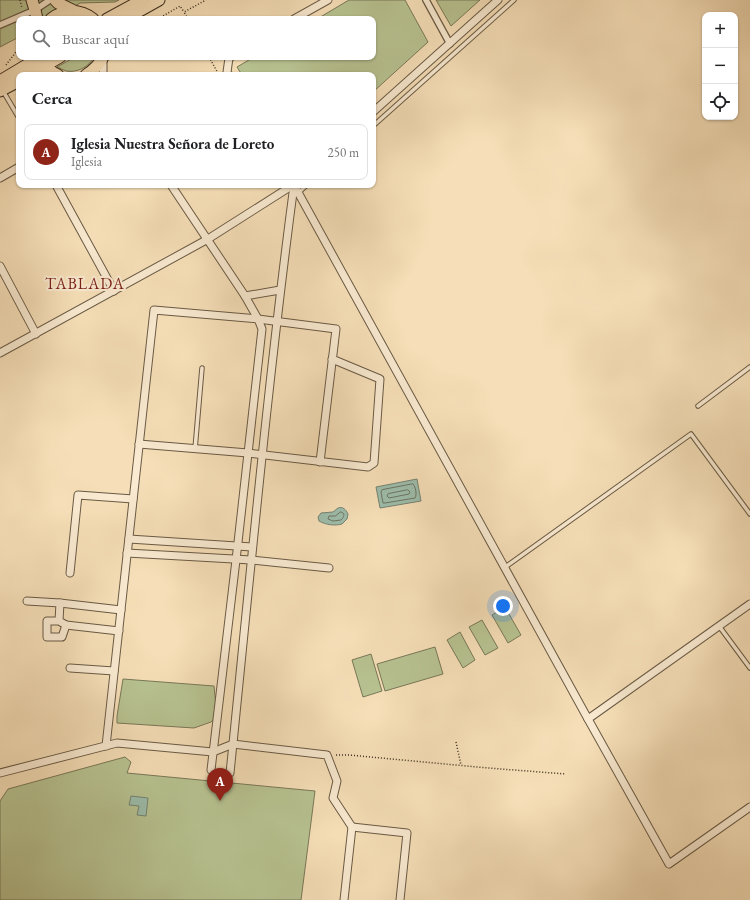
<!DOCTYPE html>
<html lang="es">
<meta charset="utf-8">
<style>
body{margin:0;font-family:"EB Garamond",serif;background:#f2f2f2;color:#202124}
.controls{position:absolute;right:12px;top:12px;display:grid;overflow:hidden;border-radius:8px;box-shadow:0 1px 3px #0004}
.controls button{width:36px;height:36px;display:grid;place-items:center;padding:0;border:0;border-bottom:1px solid #e0e0e0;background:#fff;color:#202124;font:20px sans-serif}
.you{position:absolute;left:503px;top:606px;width:14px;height:14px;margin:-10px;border:3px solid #fff;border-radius:50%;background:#1a73e8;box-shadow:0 0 0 6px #1a73e833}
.badge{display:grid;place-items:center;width:26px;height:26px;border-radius:50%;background:#8f2418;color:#fff;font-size:13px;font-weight:700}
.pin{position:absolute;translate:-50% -33px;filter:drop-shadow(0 1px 2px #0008)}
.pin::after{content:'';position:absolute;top:21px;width:14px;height:12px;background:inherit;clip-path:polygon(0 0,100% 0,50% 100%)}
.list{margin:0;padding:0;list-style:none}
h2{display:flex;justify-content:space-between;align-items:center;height:52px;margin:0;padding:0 16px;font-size:17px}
h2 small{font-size:13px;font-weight:400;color:#757577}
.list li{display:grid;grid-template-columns:26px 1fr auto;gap:12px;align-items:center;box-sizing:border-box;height:56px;margin:0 8px 8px;padding:0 8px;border:1px solid #e0e0e0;border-radius:8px}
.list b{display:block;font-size:15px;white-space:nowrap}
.list p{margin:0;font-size:13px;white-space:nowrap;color:#757577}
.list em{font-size:13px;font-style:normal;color:#757577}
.icon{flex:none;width:22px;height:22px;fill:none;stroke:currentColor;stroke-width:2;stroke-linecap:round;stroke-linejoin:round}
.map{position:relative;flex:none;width:750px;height:900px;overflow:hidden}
.search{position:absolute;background:#fff;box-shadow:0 1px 3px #0004;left:16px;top:16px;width:360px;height:44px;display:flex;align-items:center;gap:10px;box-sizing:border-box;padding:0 14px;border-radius:8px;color:#757577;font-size:15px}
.panel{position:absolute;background:#fff;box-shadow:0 1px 3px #0004;left:16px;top:72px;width:360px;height:116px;border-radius:8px}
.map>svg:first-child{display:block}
</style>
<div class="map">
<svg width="750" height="900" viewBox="0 0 750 900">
<rect width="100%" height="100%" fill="#f6dfb8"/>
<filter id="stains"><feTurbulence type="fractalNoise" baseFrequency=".005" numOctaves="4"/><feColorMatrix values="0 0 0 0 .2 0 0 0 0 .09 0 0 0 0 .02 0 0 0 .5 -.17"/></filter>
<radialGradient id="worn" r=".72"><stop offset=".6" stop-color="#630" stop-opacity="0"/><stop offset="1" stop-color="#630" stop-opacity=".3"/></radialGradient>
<g fill="#b8c392" stroke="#797858">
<polygon points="0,0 119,0 115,2 80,3 52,19 19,19 19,37 0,47"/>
<polygon points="349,0 405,0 428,42 373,92 373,75 242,75 237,67 254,57 373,57 373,19 317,19"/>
<polygon points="436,0 480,0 451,26"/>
<path d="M75 57H94C89 67 77 73 66 71 63 70 60 68 57 67Z"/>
<polygon points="505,607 521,635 508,643 492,615"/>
<polygon points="482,620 498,648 485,655 469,627"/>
<polygon points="460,632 475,660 463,668 447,640"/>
<polygon points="435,647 443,674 385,691 377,664"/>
<polygon points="371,654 382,691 363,697 352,660"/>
<polygon points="123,679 214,686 217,716 211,722 194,728 117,723 117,716"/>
<polygon points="125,757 131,762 127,773 315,791 301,900 0,900 0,801 8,789"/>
</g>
<g fill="#9dbdab" stroke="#758372">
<polygon points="417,479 421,501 380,508 376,487"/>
<path d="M338 508C343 506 346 510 348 514L347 519 342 524C335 526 326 525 319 521L318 517 321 513 333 512Z"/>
<polygon points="131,796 148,798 146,816 137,815 139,806 129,805"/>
</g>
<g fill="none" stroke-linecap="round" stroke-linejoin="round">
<g stroke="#6c7564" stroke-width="1">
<path d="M413 484C416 487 417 495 415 498L385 503H383L381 492 382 490Z"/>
<polygon points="408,490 410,492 409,494 389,498 387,496 388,494"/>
<path d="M341 512 343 513C345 515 343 518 341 520L333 521 328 519 329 516H335Z"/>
</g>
<defs>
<g id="service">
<polyline points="3,91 19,118"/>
<polyline points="373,126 514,0"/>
<polyline points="298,193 307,185"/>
<polyline points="698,406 750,367"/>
<polyline points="195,449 202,368"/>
<polyline points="504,568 691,434 750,514"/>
<polyline points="719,626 750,668"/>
</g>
<g id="pedestrian">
<polyline points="426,0 450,44"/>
<polyline points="0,25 35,10 50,0"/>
</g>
<g id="minor">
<polyline points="294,19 328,0"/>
<polyline points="103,75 103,59"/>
<polyline points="229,75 227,72 229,58 231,57"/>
<polyline points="373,112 498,0"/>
<polyline points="0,178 19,167"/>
<polyline points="56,185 114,291"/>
<polyline points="171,185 245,296 258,319 262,329 236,560 211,770"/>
<polyline points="294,185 588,719"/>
<polyline points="0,266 36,334"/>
<polyline points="245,296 280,290"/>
<polyline points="0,353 208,239 293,185"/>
<polyline points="139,444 248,453 368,467 374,463 380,379 332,359"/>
<polyline points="129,539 252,547"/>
<polyline points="127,553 251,560 329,568"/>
<polyline points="70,573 78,495 133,499"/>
<polyline points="27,601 60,603 121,610"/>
<polyline points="750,604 588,719 669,864 750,807"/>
<polyline points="59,621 47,621 47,637 62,637 66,625 59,621 60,603"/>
<polyline points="66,625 119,631"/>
<polyline points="70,668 114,671"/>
<polyline points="106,746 154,310 258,319 336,329 320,462"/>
<polyline points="0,773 117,743 213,752 233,744 327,755 337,781 333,798 352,827 344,900"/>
<path d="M230 773C250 577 268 380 294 185"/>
<polyline points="352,827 407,833 400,900"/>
</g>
<g id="primary">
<polyline points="32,0 35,10 37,19"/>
<polyline points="55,0 58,3 74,11"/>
<path d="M51 19C63 9 81 9 93 19"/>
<polyline points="107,19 142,0"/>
<polyline points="125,19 159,0"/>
<path d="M42 61C46 67 51 72 58 75"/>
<polyline points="29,75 60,57"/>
<path d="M86 75C94 70 99 65 103 57"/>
<polyline points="0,81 40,57"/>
<polyline points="0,91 19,81"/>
</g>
</defs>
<use href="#service" stroke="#695a44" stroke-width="5.5"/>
<use href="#pedestrian" stroke="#695a44" stroke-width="8"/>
<use href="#minor" stroke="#695a44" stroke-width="9"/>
<use href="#primary" stroke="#3a2d1d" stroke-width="13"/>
<g stroke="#3a2d1d" stroke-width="1.5" stroke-dasharray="1 2" stroke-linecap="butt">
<polyline points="20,0 22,8"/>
<polyline points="158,19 180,6 184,12"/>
<polyline points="188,19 184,12 206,0"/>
<polyline points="209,57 219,75"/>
<polyline points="6,65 19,48"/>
<polyline points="456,742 461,765"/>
<polyline points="336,755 349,755 488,768 566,774"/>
</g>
<use href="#service" stroke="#f9ead1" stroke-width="3.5"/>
<use href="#pedestrian" stroke="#f9ead1" stroke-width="5.5"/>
<use href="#minor" stroke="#f9ead1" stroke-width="7"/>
<use href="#primary" stroke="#f6dfb8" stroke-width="11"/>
</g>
<g text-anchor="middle" stroke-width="4" stroke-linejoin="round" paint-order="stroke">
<g font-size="16" letter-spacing="1" fill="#7a1f14" stroke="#f9ead1">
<text x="85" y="289">TABLADA</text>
</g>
</g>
<rect width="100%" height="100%" filter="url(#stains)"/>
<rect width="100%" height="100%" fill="url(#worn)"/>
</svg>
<div class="controls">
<button>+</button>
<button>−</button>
<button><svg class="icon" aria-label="locate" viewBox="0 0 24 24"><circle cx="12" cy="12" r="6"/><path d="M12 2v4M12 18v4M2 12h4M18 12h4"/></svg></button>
</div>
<div class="you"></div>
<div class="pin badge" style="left:220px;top:801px">A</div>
<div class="search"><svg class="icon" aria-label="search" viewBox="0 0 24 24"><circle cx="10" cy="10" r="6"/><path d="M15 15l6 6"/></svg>Buscar aquí</div>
<section class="panel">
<h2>Cerca<small></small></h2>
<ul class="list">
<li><span class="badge">A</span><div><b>Iglesia Nuestra Señora de Loreto</b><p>Iglesia</p></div><em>250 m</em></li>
</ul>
</section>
</div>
